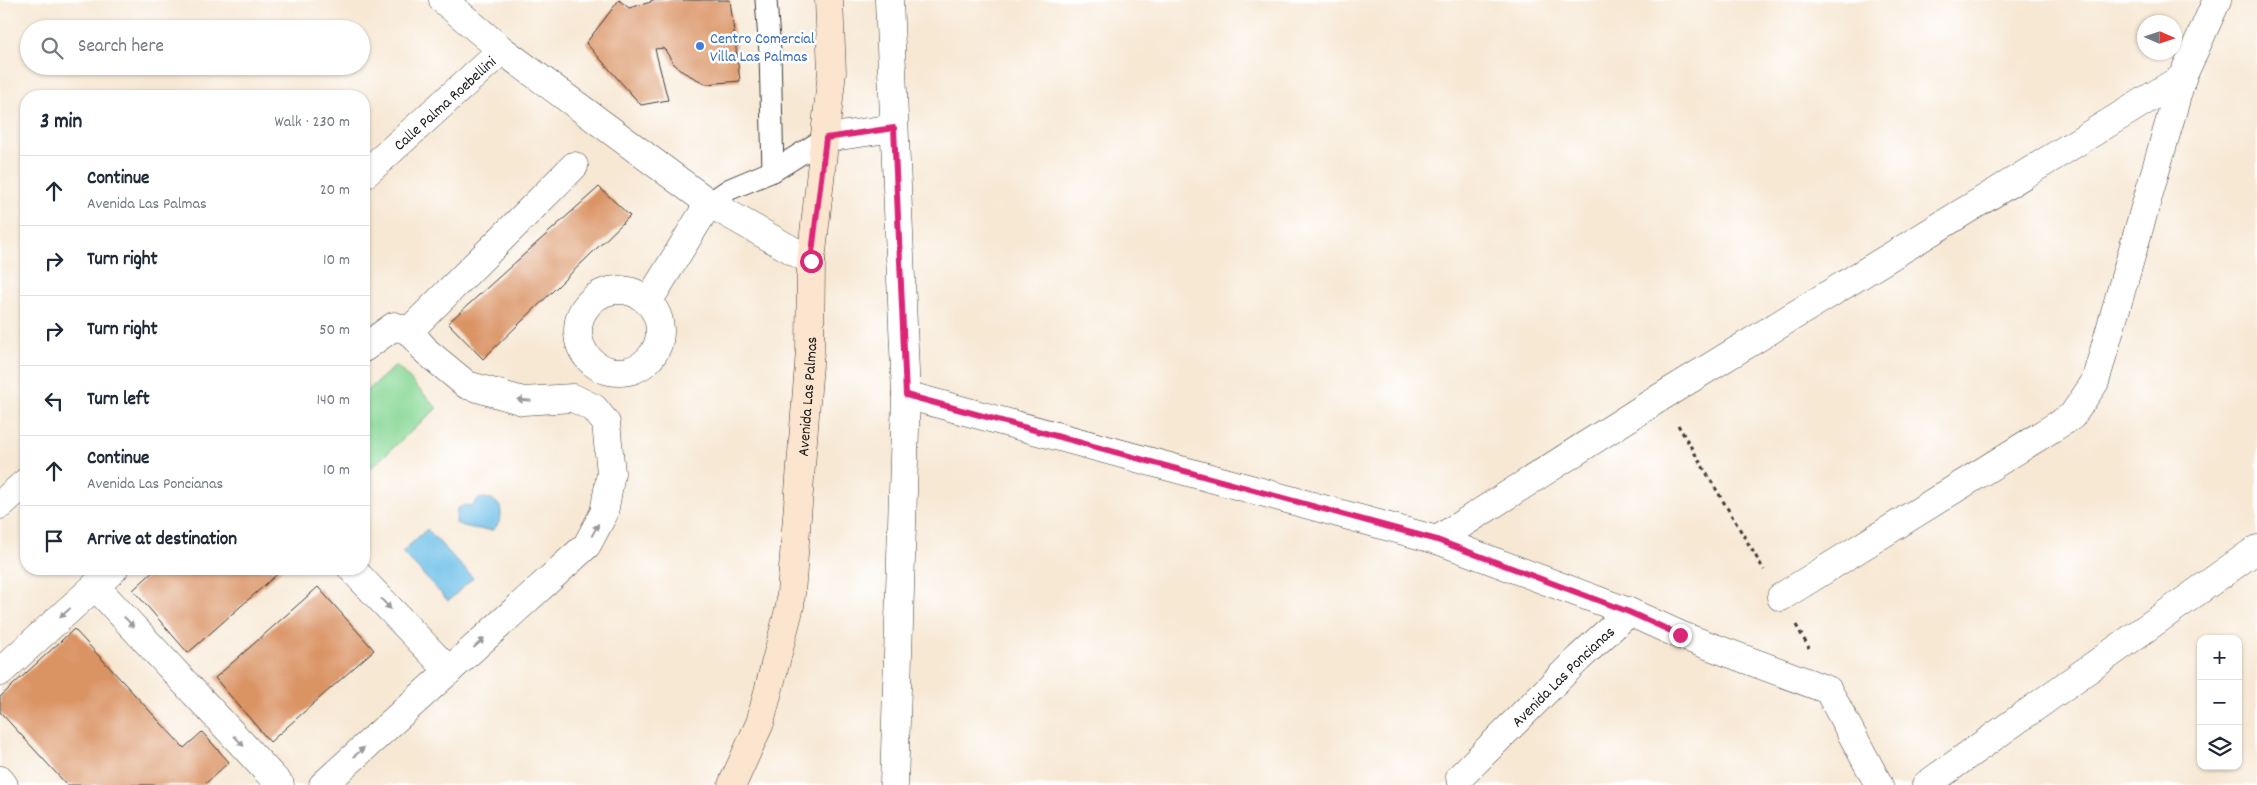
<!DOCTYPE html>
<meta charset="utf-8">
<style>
body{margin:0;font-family:Dekko,sans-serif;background:#f2f2f3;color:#1f2937}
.controls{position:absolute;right:15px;bottom:15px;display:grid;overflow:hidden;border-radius:10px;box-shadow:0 1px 4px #0004}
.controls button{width:45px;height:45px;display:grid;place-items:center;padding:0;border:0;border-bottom:1px solid #e0e1e3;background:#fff;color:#1f2937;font:25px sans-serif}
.compass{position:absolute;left:2137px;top:15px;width:45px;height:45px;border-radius:50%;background:#fff;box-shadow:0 1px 4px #0004;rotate:93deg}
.stop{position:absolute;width:15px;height:15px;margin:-11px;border:4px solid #db2777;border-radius:50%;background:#fff}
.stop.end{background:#db2777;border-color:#fff;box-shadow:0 1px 5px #0008}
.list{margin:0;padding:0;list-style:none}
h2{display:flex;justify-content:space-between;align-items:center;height:65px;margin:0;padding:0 20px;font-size:21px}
h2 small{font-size:16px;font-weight:400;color:#747a83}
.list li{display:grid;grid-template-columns:32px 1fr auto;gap:15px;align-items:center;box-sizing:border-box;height:70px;padding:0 20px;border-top:1px solid #e0e1e3}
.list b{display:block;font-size:19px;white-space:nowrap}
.list p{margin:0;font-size:16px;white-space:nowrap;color:#747a83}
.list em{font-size:16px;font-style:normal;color:#747a83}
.icon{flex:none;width:28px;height:28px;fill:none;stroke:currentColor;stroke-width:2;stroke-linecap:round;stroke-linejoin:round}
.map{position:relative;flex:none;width:2257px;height:785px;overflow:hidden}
.search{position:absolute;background:#fff;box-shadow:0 1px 4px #0004;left:20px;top:20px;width:350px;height:55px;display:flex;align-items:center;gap:12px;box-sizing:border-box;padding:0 18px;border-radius:28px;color:#747a83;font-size:19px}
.panel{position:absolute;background:#fff;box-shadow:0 1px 4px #0004;left:20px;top:90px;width:350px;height:485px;border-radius:20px}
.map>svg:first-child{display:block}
</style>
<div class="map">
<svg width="2257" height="785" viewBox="0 0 2257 785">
<rect width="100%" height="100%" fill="#fff"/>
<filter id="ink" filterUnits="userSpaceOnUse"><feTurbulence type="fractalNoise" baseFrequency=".02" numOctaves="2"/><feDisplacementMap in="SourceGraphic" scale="10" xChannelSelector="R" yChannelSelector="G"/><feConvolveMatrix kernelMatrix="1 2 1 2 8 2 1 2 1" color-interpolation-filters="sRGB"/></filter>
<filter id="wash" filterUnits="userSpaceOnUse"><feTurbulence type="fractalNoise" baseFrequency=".0096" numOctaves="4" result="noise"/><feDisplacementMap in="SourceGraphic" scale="20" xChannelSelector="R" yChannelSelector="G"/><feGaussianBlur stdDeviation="1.12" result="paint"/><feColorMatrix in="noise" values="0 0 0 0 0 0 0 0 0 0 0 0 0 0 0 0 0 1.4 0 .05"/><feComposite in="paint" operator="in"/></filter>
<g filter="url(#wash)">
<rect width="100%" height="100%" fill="#f7e8d4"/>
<polygon fill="#89d897" stroke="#527a5a" points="396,365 437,408 364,474 364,394"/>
<g fill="#6cbfe8" stroke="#446e82">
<path d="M483 498 492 499 500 506C502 516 501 522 493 530 482 530 466 528 456 523L457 509 465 505 472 506 477 500Z"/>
<polygon points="427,529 473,578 448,601 402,552"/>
</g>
<g id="blocks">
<g fill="#da9363">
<polygon points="619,0 629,8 651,2 651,0 730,0 740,81 706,84 683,72 673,63 664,48 655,49 668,100 641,105 586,43"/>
<polygon points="599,187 630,216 483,359 448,323"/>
<polygon points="156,569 283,569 188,653 133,590"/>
<polygon points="318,587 374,650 270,742 215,678"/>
<polygon points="74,629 184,748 202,732 229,762 204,785 67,785 0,712 0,697"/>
</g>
</g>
</g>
<g filter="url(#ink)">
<use href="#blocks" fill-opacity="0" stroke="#3d3b38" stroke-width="1"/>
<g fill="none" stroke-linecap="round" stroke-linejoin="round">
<defs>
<g id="lane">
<polyline points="766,0 770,53 773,171"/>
<polyline points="709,203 730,189 773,171 826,138"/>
</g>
<g id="street">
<polyline points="443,0 502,50 709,203 811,261"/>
<polyline points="889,0 906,395 894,785"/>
<polyline points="826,138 894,128"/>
<path id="s1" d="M364 175 502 50"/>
<circle cx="619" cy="331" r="41"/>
<polyline points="648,302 709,203"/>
<polyline points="409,331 574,166"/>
<polyline points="906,395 1437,540 1629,612 1680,635 1828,690 1879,785"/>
<polyline points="0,505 26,482"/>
<polyline points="1437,540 1661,397 2182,78"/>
<polyline points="352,569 449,671"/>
<polyline points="95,586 280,785"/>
<polyline points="1781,597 2072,416 2095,382 2182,78 2217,0"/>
<polyline points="0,672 114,569"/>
<path id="s2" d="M1460 777 1579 658 1629 612"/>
<polyline points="0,780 4,785"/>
<polyline points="323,785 587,545 604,513 611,473 606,423 594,408 573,398 523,401 467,385 427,352 409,331 394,326 364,348"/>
<polyline points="1926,785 2257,549"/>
</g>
<g id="secondary">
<path id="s3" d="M732 785 760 723 790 606 810 351 811 261 832 72 829 0"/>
</g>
</defs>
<use href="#lane" stroke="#3d3b38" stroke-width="23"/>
<use href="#street" stroke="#3d3b38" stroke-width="29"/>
<use href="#secondary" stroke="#3d3b38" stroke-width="29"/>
<g stroke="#3d3b38" stroke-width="3" stroke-dasharray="4 4" stroke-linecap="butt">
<polyline points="1678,425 1764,570"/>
<polyline points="1796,625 1809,648"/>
</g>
<use href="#lane" stroke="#fff" stroke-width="21"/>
<use href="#street" stroke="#fff" stroke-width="28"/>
<use href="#secondary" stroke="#fce5cf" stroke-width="28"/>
</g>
<defs><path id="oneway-solid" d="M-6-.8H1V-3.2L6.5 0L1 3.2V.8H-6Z" transform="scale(1.25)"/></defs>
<g fill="#999">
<use href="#oneway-solid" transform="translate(524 400) rotate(-175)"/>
<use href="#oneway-solid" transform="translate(595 530) rotate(-62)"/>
<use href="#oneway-solid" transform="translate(386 604) rotate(47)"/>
<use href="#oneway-solid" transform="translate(65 613) rotate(138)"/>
<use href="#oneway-solid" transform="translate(129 622) rotate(47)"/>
<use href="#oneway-solid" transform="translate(479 643) rotate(-42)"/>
<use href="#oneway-solid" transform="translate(239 741) rotate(47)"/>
<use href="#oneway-solid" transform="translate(359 752) rotate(-42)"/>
</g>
</g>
<g fill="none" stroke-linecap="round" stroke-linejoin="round" filter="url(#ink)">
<polyline stroke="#db2777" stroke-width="6" points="811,261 826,138 894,128 906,395 1437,540 1629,612 1680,635"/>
</g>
<circle fill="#3f7fe0" stroke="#fff" stroke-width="2" cx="700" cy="46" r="5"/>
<g text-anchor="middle" stroke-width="5" stroke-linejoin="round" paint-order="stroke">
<g font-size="16" fill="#366cbe" stroke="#fff" text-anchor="start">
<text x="710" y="43">Centro Comercial<tspan x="710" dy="18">Villa Las Palmas</tspan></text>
</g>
<g font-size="16" fill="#1c1c1c" stroke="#fff">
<text dy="6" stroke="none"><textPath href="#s1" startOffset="108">Calle Palma Roebellini</textPath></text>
<text dy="6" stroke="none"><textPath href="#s3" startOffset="399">Avenida Las Palmas</textPath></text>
<text dy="6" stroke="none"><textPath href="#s2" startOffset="144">Avenida Las Poncianas</textPath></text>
</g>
</g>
</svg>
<div class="controls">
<button>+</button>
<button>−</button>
<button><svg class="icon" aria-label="layers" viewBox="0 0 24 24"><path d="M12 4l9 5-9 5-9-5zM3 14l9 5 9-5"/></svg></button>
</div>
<svg class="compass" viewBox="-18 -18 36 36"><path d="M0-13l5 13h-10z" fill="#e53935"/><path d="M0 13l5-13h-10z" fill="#747a83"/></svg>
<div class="stop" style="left:811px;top:261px"></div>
<div class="stop end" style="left:1680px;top:635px"></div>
<div class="search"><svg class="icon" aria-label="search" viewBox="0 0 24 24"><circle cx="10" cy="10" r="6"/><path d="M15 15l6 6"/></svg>Search here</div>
<section class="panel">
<h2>3 min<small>Walk · 230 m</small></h2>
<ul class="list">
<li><svg class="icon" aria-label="ahead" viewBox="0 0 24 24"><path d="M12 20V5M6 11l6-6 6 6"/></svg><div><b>Continue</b><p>Avenida Las Palmas</p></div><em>20 m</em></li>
<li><svg class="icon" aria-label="right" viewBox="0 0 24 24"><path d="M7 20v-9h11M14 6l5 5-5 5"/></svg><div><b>Turn right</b></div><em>10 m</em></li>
<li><svg class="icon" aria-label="right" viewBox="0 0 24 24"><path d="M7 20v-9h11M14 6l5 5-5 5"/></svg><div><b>Turn right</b></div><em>50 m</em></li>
<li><svg class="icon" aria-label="left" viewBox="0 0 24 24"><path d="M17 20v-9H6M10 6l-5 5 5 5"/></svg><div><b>Turn left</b></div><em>140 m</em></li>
<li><svg class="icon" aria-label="ahead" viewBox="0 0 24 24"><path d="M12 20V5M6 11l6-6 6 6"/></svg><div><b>Continue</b><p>Avenida Las Poncianas</p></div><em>10 m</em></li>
<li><svg class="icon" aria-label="arrive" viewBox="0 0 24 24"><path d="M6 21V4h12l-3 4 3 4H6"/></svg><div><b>Arrive at destination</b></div></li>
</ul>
</section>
</div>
